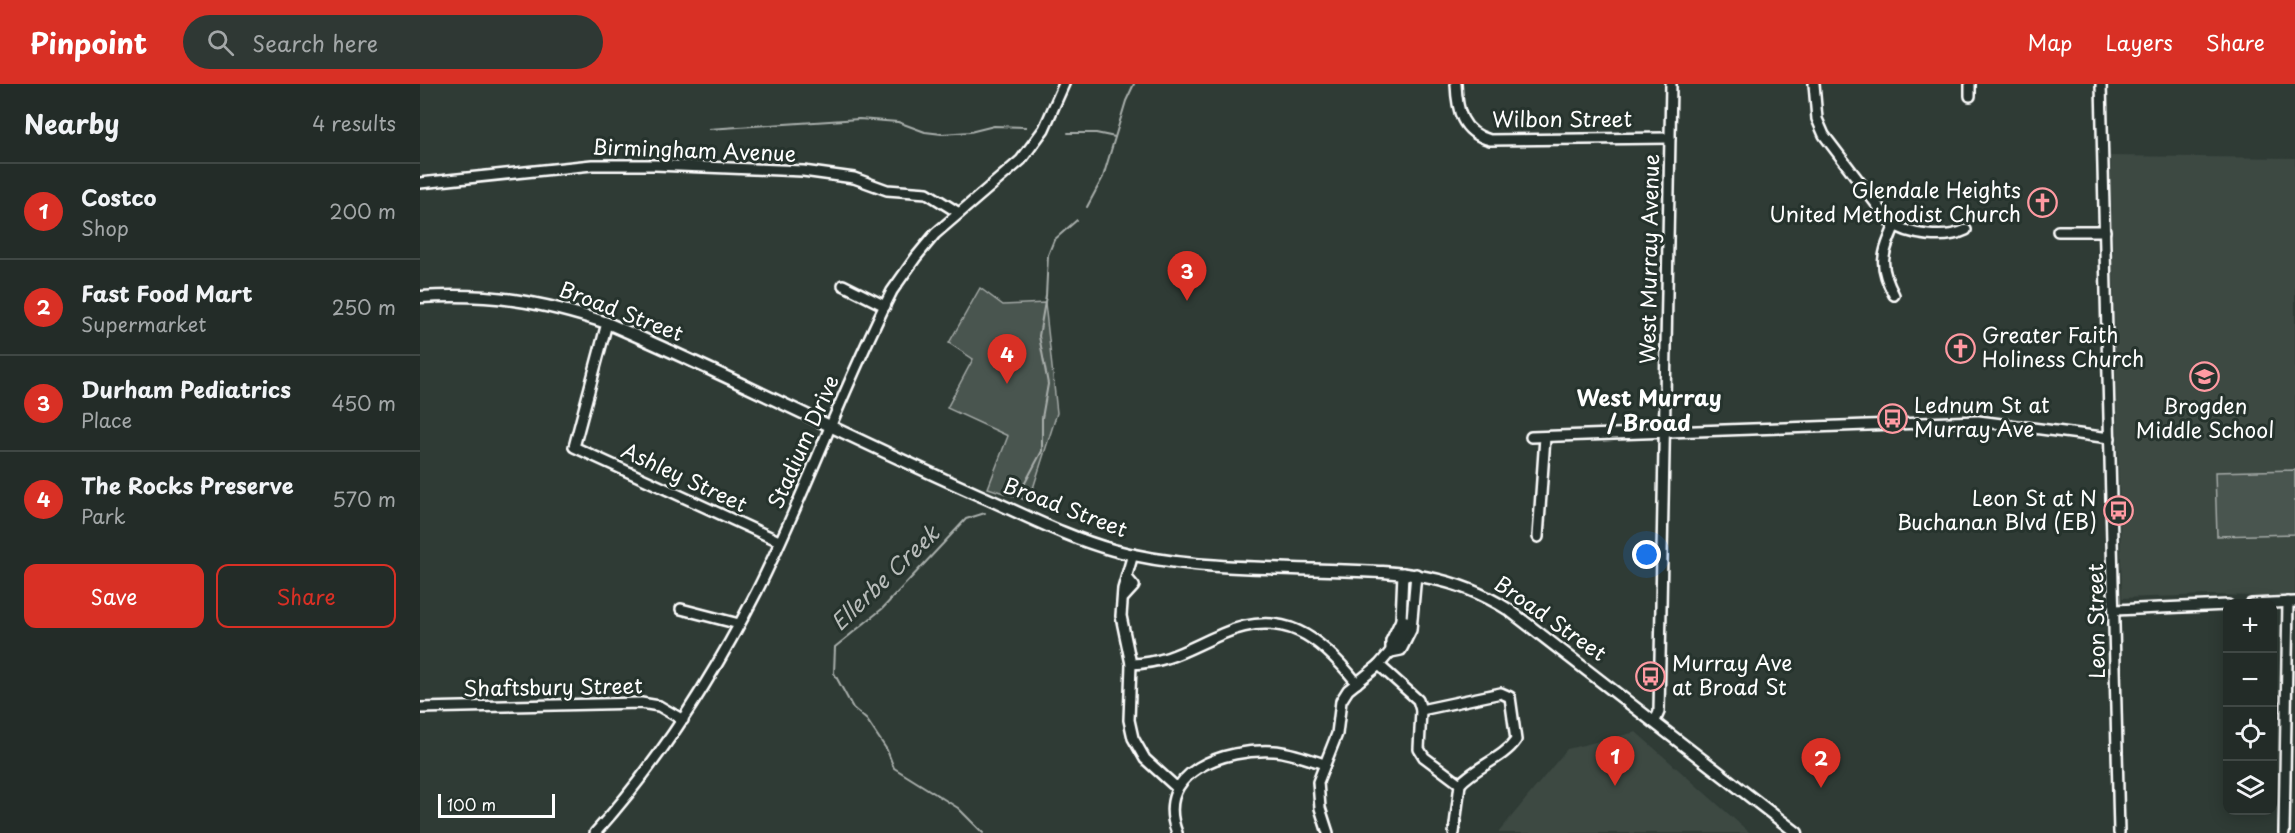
<!DOCTYPE html>
<meta charset="utf-8">
<style>
body{margin:0;font-family:"Playpen Sans",sans-serif;background:#2f3834;color:#f1f3f6}
.controls{position:absolute;right:18px;bottom:18px;display:grid;overflow:hidden;border-radius:12px;box-shadow:0 3px 15px #0003}
.controls button{width:54px;height:54px;display:grid;place-items:center;padding:0;border:0;border-bottom:2px solid #404845;background:#232c28;color:#f1f3f6;font:30px sans-serif}
.scale{position:absolute;left:18px;bottom:15px;width:117px;box-sizing:border-box;padding-left:6px;border:3px solid #fff;border-top:0;font-size:16px;line-height:21px;white-space:nowrap;color:#fff;-webkit-text-stroke:4px #26332d;paint-order:stroke}
.you{position:absolute;left:1227px;top:471px;width:21px;height:21px;margin:-15px;border:4px solid #fff;border-radius:50%;background:#1a73e8;box-shadow:0 0 0 9px #1a73e833}
.badge{display:grid;place-items:center;width:39px;height:39px;border-radius:50%;background:#d93025;color:#fff;font-size:20px;font-weight:700}
.pin{position:absolute;translate:-50% -50px;filter:drop-shadow(0 2px 3px #0008)}
.pin::after{content:'';position:absolute;top:32px;width:21px;height:18px;background:inherit;clip-path:polygon(0 0,100% 0,50% 100%)}
.list{margin:0;padding:0;list-style:none}
h2{display:flex;justify-content:space-between;align-items:center;height:78px;margin:0;padding:0 24px;font-size:26px}
h2 small{font-size:20px;font-weight:400;color:#a3a7a8}
.list li{display:grid;grid-template-columns:39px 1fr auto;gap:18px;align-items:center;box-sizing:border-box;height:96px;padding:0 24px;border-top:2px solid #404845}
.list b{display:block;font-size:22px;white-space:nowrap}
.list p{margin:0;font-size:20px;white-space:nowrap;color:#a3a7a8}
.list em{font-size:20px;font-style:normal;color:#a3a7a8}
.actions{display:flex;gap:12px;padding:18px 24px}
.actions a{flex:1;padding:14px 0;border:2px solid #d93025;border-radius:12px;text-align:center;font-size:21px;color:#d93025}
.actions .main{background:#d93025;color:#fff}
.icon{flex:none;width:33px;height:33px;fill:none;stroke:currentColor;stroke-width:2;stroke-linecap:round;stroke-linejoin:round}
.map{position:relative;flex:none;width:1875px;height:749px;overflow:hidden}
header{display:flex;align-items:center;gap:36px;box-sizing:border-box;height:84px;padding:0 30px;background:#d93025;color:#fff}
header strong{font-size:28px}
nav{display:flex;gap:33px;margin-inline-start:auto;font-size:21px}
.search{width:420px;height:54px;background:#2f3834;display:flex;align-items:center;gap:15px;box-sizing:border-box;padding:0 21px;border-radius:33px;color:#a3a7a8;font-size:22px}
main{display:flex}
aside{flex:1;background:#232c28}
.map>svg:first-child{display:block}
</style>
<header>
<strong>Pinpoint</strong>
<div class="search"><svg class="icon" aria-label="search" viewBox="0 0 24 24"><circle cx="10" cy="10" r="6"/><path d="M15 15l6 6"/></svg>Search here</div>
<nav><a>Map</a><a>Layers</a><a>Share</a></nav>
</header>
<main>
<aside>
<h2>Nearby<small>4 results</small></h2>
<ul class="list">
<li><span class="badge">1</span><div><b>Costco</b><p>Shop</p></div><em>200 m</em></li>
<li><span class="badge">2</span><div><b>Fast Food Mart</b><p>Supermarket</p></div><em>250 m</em></li>
<li><span class="badge">3</span><div><b>Durham Pediatrics</b><p>Place</p></div><em>450 m</em></li>
<li><span class="badge">4</span><div><b>The Rocks Preserve</b><p>Park</p></div><em>570 m</em></li>
</ul>
<div class="actions"><a class="main">Save</a><a>Share</a></div>
</aside>
<div class="map">
<svg width="1875" height="749" viewBox="0 0 1875 749">
<rect width="100%" height="100%" fill="#2f3b35"/>
<filter id="ink" filterUnits="userSpaceOnUse"><feTurbulence type="fractalNoise" baseFrequency=".0167" numOctaves="2"/><feDisplacementMap in="SourceGraphic" scale="12" xChannelSelector="R" yChannelSelector="G"/><feConvolveMatrix kernelMatrix="1 2 1 2 8 2 1 2 1" color-interpolation-filters="sRGB"/></filter>
<g filter="url(#ink)">
<g fill="#3c4842">
<polygon points="1690,72 1875,74 1875,513 1791,511 1702,514"/>
<polygon points="1216,648 1330,749 1078,749 1147,665"/>
</g>
<g fill="#4a544f" stroke="#a4aaa7" stroke-width="1.5">
<polygon points="560,204 583,221 625,219 637,329 609,417 568,404 588,352 527,324 553,275 529,259"/>
<polygon points="1875,386 1875,450 1797,452 1795,388"/>
</g>
<g fill="none" stroke-linecap="round" stroke-linejoin="round">
<g stroke="#a9afac" stroke-width="2">
<polyline points="289,45 439,35 478,38 505,48 522,50 550,48 574,42 606,43"/>
<polyline points="648,49 676,49 695,53"/>
<polyline points="667,123 683,93 706,17 714,0"/>
<polyline points="598,412 622,367 622,334 628,300 619,252 626,212 628,171 634,156 657,136"/>
<polyline points="563,749 538,724 474,684 467,666 447,636 433,624 414,589 415,563 462,525 546,435 565,429"/>
</g>
<defs>
<g id="minor">
<path d="M1036 0C1037 26 1041 48 1070 56L1250 54"/>
<path d="M1394 0 1397 35 1404 51 1470 138C1489 152 1525 156 1546 146"/>
<polyline points="1550,0 1550,12"/>
<polyline points="1681,0 1699,749"/>
<polyline points="0,99 172,81 235,81 383,87 434,94 467,106 507,109 539,129"/>
<polyline points="1638,147 1685,147"/>
<polyline points="423,201 465,222"/>
<path d="M1474 211C1458 181 1462 171 1475 141"/>
<polyline points="187,239 154,363 359,457"/>
<polyline points="1111,353 1558,337 1690,354"/>
<polyline points="1118,453 1125,353"/>
<polyline points="713,470 703,505 701,532 711,580 709,636 713,654 725,675 757,704"/>
<polyline points="704,513 714,502 708,495"/>
<polyline points="1831,520 1875,518"/>
<polyline points="261,525 319,540"/>
<polyline points="1695,526 1808,521"/>
<polyline points="971,568 981,566 991,546 996,490"/>
<polyline points="971,568 971,557 981,536 983,489"/>
<path d="M711 580C748 579 769 564 802 550 863 523 900 553 937 599"/>
<polyline points="959,581 998,616 1001,626 999,665 1004,673 1040,700 1034,749"/>
<polyline points="0,624 221,619 239,622 263,636"/>
<path d="M1001 626 1081 609 1090 613 1096 656C1083 675 1056 682 1040 700"/>
<polyline points="1235,637 1239,628 1251,0"/>
<path d="M175 749C240 677 293 593 337 507 386 409 422 305 472 207L496 173 515 150 601 76 624 45 644 0"/>
<path d="M757 749C733 687 806 664 854 667 871 668 888 675 904 680"/>
<polyline points="908,749 900,724 898,698 917,650 921,617 928,606 959,581 976,561 984,546 981,536 990,538"/>
<polyline points="1864,749 1868,518"/>
</g>
<path id="major" d="M0 213C71 209 120 217 187 239 313 293 434 356 559 411 603 430 646 453 693 466 763 485 837 483 909 486 976 488 1030 488 1089 526L1377 749"/>
</defs>
<use href="#minor" stroke="#fff" stroke-width="14"/>
<use href="#major" stroke="#fff" stroke-width="15"/>
<use href="#minor" stroke="#26332d" stroke-width="9"/>
<use href="#major" stroke="#26332d" stroke-width="10"/>
</g>
</g>
<defs>
<symbol id="church-ring" viewBox="-11 -11 22 22"><circle r="9.5" fill="#26332d" stroke="#ff9aa2" stroke-width="1.5"/><path d="M-1.2-6h2.4v3.5h3.3v2.4h-3.3V6h-2.4V-.1h-3.3v-2.4h3.3Z" fill="#ff9aa2"/></symbol>
<symbol id="school-ring" viewBox="-11 -11 22 22"><circle r="9.5" fill="#26332d" stroke="#ff9aa2" stroke-width="1.5"/><path d="M0-5L7-2L0 1L-7-2ZM-4 1L0 2.5L4 1V4Q0 6-4 4Z" fill="#ff9aa2"/></symbol>
<symbol id="bus-ring" viewBox="-11 -11 22 22"><circle r="9.5" fill="#26332d" stroke="#ff9aa2" stroke-width="1.5"/><path d="M-5-6H5V4H4V6H2V4H-2V6H-4V4H-5ZM-3.5-4V0h7V-4ZM-3.5 1.2v1.5H-2V1.2ZM2 1.2v1.5H3.5V1.2Z" fill="#ff9aa2"/></symbol>
</defs>
<g fill-rule="evenodd">
<use href="#church-ring" x="1606" y="102" width="33" height="33"/>
<use href="#church-ring" x="1524" y="248" width="33" height="33"/>
<use href="#school-ring" x="1768" y="276" width="33" height="33"/>
<use href="#bus-ring" x="1456" y="318" width="33" height="33"/>
<use href="#bus-ring" x="1682" y="410" width="33" height="33"/>
<use href="#bus-ring" x="1214" y="576" width="33" height="33"/>
</g>
<g text-anchor="middle" stroke-width="6" stroke-linejoin="round" paint-order="stroke">
<g font-size="21" fill="#fff" stroke="#26332d">
<text x="1142" y="43">Wilbon Street</text>
<text transform="translate(274 67) rotate(2)" y="7">Birmingham Avenue</text>
<text transform="translate(1230 175) rotate(-89)" y="7">West Murray Avenue</text>
<text transform="translate(201 228) rotate(21)" y="7">Broad Street</text>
<text transform="translate(384 358) rotate(-66)" y="7">Stadium Drive</text>
<text transform="translate(264 394) rotate(25)" y="7">Ashley Street</text>
<text transform="translate(645 424) rotate(21)" y="7">Broad Street</text>
<text transform="translate(1130 535) rotate(35)" y="7">Broad Street</text>
<text transform="translate(1677 537) rotate(-91)" y="7">Leon Street</text>
<text transform="translate(133 604) rotate(-1)" y="7">Shaftsbury Street</text>
</g>
<g font-size="21" fill="#fff" stroke="#26332d" text-anchor="start">
<text x="1601" y="114" text-anchor="end">Glendale Heights<tspan x="1601" dy="24">United Methodist Church</tspan></text>
<text x="1562" y="259">Greater Faith<tspan x="1562" dy="24">Holiness Church</tspan></text>
<text x="1494" y="329">Lednum St at<tspan x="1494" dy="24">Murray Ave</tspan></text>
<text x="1785" y="330" text-anchor="middle">Brogden<tspan x="1785" dy="24">Middle School</tspan></text>
<text x="1677" y="422" text-anchor="end">Leon St at N<tspan x="1677" dy="24">Buchanan Blvd (EB)</tspan></text>
<text x="1252" y="587">Murray Ave<tspan x="1252" dy="24">at Broad St</tspan></text>
</g>
<g font-size="22" font-weight="bold" fill="#fff" stroke="#26332d">
<text x="1229" y="322">West Murray<tspan x="1229" dy="25">/ Broad</tspan></text>
</g>
<g font-size="22" font-style="italic" fill="#b8bcba" stroke="#26332d">
<text transform="translate(465 494) rotate(-44)" y="8">Ellerbe Creek</text>
</g>
</g>
</svg>
<div class="controls">
<button>+</button>
<button>−</button>
<button><svg class="icon" aria-label="locate" viewBox="0 0 24 24"><circle cx="12" cy="12" r="6"/><path d="M12 2v4M12 18v4M2 12h4M18 12h4"/></svg></button>
<button><svg class="icon" aria-label="layers" viewBox="0 0 24 24"><path d="M12 4l9 5-9 5-9-5zM3 14l9 5 9-5"/></svg></button>
</div>
<div class="scale">100 m</div>
<div class="you"></div>
<div class="pin badge" style="left:1195px;top:702px">1</div>
<div class="pin badge" style="left:1401px;top:704px">2</div>
<div class="pin badge" style="left:767px;top:217px">3</div>
<div class="pin badge" style="left:587px;top:300px">4</div>
</div>
</main>
